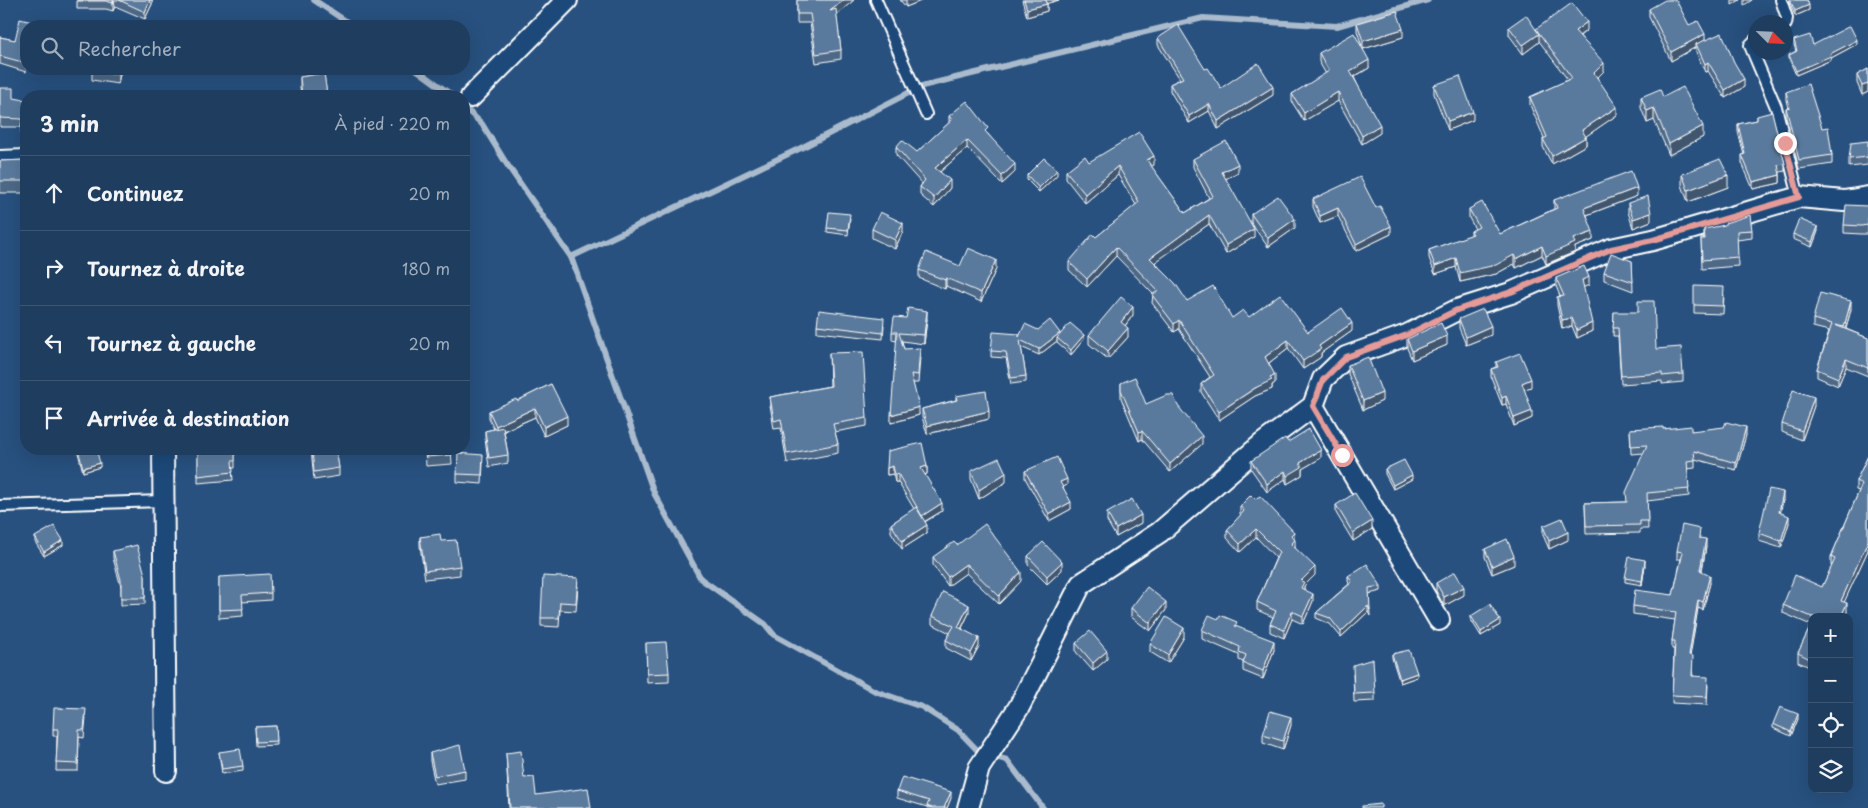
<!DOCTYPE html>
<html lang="fr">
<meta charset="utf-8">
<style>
body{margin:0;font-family:"Playpen Sans",sans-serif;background:#264465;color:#f1f3f6}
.controls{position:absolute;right:15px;bottom:15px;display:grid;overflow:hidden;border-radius:10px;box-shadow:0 5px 20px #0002}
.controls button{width:45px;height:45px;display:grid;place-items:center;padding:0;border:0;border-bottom:1px solid #3c5674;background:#1e3d5f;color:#f1f3f6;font:25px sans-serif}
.compass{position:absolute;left:1748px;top:15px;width:45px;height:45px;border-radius:50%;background:#1e3d5f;box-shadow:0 5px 20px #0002;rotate:114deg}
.stop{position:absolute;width:15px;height:15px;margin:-11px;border:4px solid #e69b98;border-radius:50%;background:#fff}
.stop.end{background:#e69b98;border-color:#fff;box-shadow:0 1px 5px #0008}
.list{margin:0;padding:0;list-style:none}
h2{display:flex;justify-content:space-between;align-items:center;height:65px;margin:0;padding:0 20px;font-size:21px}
h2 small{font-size:16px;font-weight:400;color:#a1aebd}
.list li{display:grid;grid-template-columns:32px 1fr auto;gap:15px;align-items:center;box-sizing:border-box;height:75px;padding:0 20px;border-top:1px solid #3c5674}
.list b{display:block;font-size:19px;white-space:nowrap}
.list em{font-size:16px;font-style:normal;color:#a1aebd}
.icon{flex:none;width:28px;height:28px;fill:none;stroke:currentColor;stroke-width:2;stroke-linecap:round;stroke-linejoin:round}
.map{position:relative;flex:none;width:1868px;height:808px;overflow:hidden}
.search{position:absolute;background:#1e3d5f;box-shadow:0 5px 20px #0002;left:20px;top:20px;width:450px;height:55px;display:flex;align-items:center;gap:12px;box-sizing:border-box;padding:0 18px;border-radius:20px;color:#a1aebd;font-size:19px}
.panel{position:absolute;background:#1e3d5f;box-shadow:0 5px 20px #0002;left:20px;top:90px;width:450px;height:365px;border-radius:20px}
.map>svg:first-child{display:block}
</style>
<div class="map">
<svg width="1868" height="808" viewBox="0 0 1868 808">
<rect width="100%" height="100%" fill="#28517f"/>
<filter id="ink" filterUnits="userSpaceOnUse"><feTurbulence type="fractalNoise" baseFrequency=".02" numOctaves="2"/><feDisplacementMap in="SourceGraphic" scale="10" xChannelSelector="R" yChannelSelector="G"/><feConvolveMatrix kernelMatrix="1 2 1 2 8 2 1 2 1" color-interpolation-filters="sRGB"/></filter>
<g filter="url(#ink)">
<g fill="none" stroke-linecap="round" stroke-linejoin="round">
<g stroke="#aabbcd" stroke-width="6">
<polyline points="314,0 353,26"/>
<polyline points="416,69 453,96"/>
<polyline points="464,107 482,124 506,163 571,257 654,493 701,579 765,624 774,635 875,691 922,707 958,730 980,753 1007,760 1043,808"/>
<polyline points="571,257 803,147 922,86 1203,18 1337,26 1428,0"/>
</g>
<defs>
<g id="lane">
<polyline points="876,0 926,114"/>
<polyline points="1781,0 1787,18 1786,24"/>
<polyline points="1756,39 1750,45 1751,48 1776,107 1799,197"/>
<polyline points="0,506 163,501"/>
</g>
<g id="street">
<polyline points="471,97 567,0"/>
<polyline points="0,161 26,160"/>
<polyline points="1313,406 1439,620"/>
<polyline points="163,449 166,771"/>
<polyline points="968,808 979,768 1019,707 1081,584 1160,532 1262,444 1313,406 1323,379 1346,357 1407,335 1457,310 1511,293 1611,249 1653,240 1799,197 1844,201 1868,197"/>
</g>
</defs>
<use href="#lane" stroke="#fff" stroke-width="14"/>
<use href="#street" stroke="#fff" stroke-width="24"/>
<use href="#lane" stroke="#1f4a7a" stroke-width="10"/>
<use href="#street" stroke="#1f4a7a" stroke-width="20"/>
</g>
<g fill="#4d6987" stroke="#fff">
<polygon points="77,0 152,0 152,4 145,19 115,6 113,11 106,9 77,9"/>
<polygon points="797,0 854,0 836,14 841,50 841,59 816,63 810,23 797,23"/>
<polygon points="900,0 923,0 906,7"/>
<polygon points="1022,0 1059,0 1047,3 1047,11 1027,17"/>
<polygon points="1789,0 1807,0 1809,10 1795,16"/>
<polygon points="1649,9 1689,25 1705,40 1744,87 1725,98 1708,71 1705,72 1696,52 1696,47 1671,61 1649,17"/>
<polygon points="1357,23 1403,37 1363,49 1369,68 1354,77 1380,133 1362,144 1338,101 1304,121 1292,102 1292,94 1326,74 1319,62 1319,53 1362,46 1357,31"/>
<polygon points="26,26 26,69 27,69 26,72 0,64 0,37 15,40"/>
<polygon points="1509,27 1536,30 1587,30 1580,36 1604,71 1597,78 1617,115 1586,136 1586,145 1552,164 1543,147 1543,139 1544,138 1530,105 1530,97 1568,80 1539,41 1539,42 1523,54 1509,35"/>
<polygon points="1158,38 1205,69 1221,88 1273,95 1218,129 1209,111 1189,123 1170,91 1170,84 1180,79 1158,45"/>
<polygon points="1794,40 1813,45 1857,44 1831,58 1831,60 1796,75 1789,59 1789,55 1796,51 1794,45"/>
<polygon points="121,69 118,84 92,80 92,71"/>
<polygon points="1868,69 1868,92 1862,95 1857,83 1857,75"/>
<polygon points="324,73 327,96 301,96 300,86 300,77"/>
<polygon points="1434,85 1473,120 1448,130 1434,94"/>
<polygon points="0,88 13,99 26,100 26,135 21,134 21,127 0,127"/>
<polygon points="1786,92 1822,128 1832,155 1832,164 1799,169 1786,117 1786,108 1788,108 1786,100"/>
<polygon points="1641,97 1663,97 1703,137 1669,155 1654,120 1647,123 1641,108"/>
<polygon points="949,116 988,134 1015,172 1002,184 967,148 940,172 950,188 934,207 920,195 920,187 922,184 896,155 896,147 917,152 949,123"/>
<polygon points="1757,116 1785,164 1785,171 1780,172 1780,183 1753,189 1742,163 1742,155 1744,155 1738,132 1738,124 1757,120"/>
<polygon points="1868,141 1868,165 1849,167 1849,159"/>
<polygon points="1193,159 1238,172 1225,179 1254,237 1226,254 1209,224 1155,262 1187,301 1232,318 1249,317 1308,332 1352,331 1321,353 1321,357 1303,369 1288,348 1269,363 1275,383 1272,385 1272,389 1255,396 1219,420 1201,392 1201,384 1210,377 1179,329 1174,332 1152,303 1153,294 1116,256 1087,287 1069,270 1069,262 1096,237 1136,205 1118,175 1085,203 1066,179 1066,171 1089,162 1154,165 1151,166 1185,213 1209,198 1193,167"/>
<polygon points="26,160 26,193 0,193 0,161"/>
<polygon points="1682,174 1728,187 1688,202 1682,185"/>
<polygon points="1027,175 1057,175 1039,192 1027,180"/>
<polygon points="1637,196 1587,215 1593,240 1575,247 1575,252 1546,264 1542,255 1516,268 1514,264 1496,274 1460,282 1456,267 1435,274 1429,258 1429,250 1471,235 1471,231 1475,229 1469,218 1469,209 1500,234 1554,209 1554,200"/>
<polygon points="1313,199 1376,208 1391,234 1356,251 1338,216 1320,223 1313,207"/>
<polygon points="1628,203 1651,221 1633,228 1628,212"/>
<polygon points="1868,206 1868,234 1861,234 1844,233 1844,225"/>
<polygon points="1251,214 1295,228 1268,247 1251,223"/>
<polygon points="850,218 848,235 827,232 827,228"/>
<polygon points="872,229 903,231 895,249 872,238"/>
<polygon points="1704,229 1752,230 1752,238 1737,240 1738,266 1702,269 1701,239 1704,239"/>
<polygon points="1818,231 1812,247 1793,239 1793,234"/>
<polygon points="1632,261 1633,291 1604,280 1604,272"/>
<polygon points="960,266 996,269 981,302 946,286 945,289 919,278 919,270"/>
<polygon points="1556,278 1589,285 1583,287 1592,331 1577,338 1572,326 1562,329 1557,305 1557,297 1560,296 1556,286"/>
<polygon points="1724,295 1723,314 1694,313 1694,305"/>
<polygon points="1851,309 1846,329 1868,338 1868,376 1846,367 1838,386 1817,377 1817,369 1829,331 1813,327 1813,319"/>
<polygon points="1614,312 1656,349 1683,374 1683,382 1662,384 1662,381 1621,384 1618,336 1613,336"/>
<polygon points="1133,315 1125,326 1128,337 1108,359 1089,344 1089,335"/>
<polygon points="906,318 927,319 924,344 902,341 904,349 920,357 918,383 913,383 919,415 891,423 897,341 892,340 892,332"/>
<polygon points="1459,319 1491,335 1466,345 1459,328"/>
<polygon points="817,325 884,325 883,339 817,332"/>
<polygon points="1060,335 1084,339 1071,355 1057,343 1057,341 1039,355 1021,347 1026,376 1026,382 1011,384 1006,358 991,357 991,351 1019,337"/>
<polygon points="1407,339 1447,345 1412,360 1407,348"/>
<polygon points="829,353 867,418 867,426 835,432 838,444 838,453 787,463 781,428 774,429 770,405 770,397 830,386"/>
<polygon points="1496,362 1531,387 1524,389 1532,418 1514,426 1506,404 1502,405 1491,377 1491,369 1496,367"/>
<polygon points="1348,365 1382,401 1363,410 1348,374"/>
<polygon points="23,370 26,370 26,407 23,408"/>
<polygon points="1121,383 1146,404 1202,444 1170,472 1142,439 1139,441 1121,398"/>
<polygon points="551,384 567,425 544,436 535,417 504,431 508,455 508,463 489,467 485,439 485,431 494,429 489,419 489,411 517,401"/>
<polygon points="956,396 989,419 927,434 922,417 922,409 956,400"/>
<polygon points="1814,406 1802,440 1782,432 1782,424"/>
<polygon points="1630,429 1663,429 1746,435 1736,470 1695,459 1695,468 1687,469 1689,496 1647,501 1648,529 1640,529 1640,533 1586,534 1585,503 1627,502 1644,453 1631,454"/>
<polygon points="1288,442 1321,458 1302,469 1302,475 1287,484 1285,479 1267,492 1251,469 1251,461"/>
<polygon points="77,449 96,449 100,467 83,472"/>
<polygon points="198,449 235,449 235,468 232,468 233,480 198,483"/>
<polygon points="311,449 336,449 339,468 339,476 314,480"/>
<polygon points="425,449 451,449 452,464 426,466"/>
<polygon points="1868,456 1868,550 1844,602 1847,612 1812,617 1812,668 1798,662 1798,653 1811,625 1783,613 1783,605 1822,587 1832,566 1831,566 1831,557 1859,491 1856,490 1856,481"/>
<polygon points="483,463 482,484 457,482 457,474"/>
<polygon points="927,466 927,474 925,475 942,511 925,522 927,533 902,549 891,532 891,524 914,509 898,482 895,482 893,474 887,475 887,468"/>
<polygon points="1385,469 1412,479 1393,489 1385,474"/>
<polygon points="971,471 1006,482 979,499 971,479"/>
<polygon points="1025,471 1067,485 1063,487 1071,509 1049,521 1025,478"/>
<polygon points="1255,499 1294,539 1295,548 1315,575 1304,586 1304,589 1313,601 1303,624 1292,619 1284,638 1270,632 1270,624 1273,617 1257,610 1257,602 1276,558 1256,537 1240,552 1227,538 1227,530 1241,515 1240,514 1240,506"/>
<polygon points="1783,500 1780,513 1789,523 1781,548 1759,541 1759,533"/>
<polygon points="1336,505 1372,529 1353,541 1336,513"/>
<polygon points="1107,513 1141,523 1116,537 1107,521"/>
<polygon points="1543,526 1568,540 1549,549 1543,535"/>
<polygon points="35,537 63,545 44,556 35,542"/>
<polygon points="420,537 441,541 460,566 460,575 425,579 420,546"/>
<polygon points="1700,538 1706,547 1702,571 1710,583 1703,610 1698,608 1690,655 1693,676 1708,685 1707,705 1672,703 1674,649 1672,649 1672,641 1675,620 1633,614 1633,606 1673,595 1681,559 1677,559 1677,551"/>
<polygon points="957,545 1021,581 999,604 966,573 948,586 933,565 933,557"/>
<polygon points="1485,549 1514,565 1492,574 1485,557"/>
<polygon points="113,551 145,575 145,604 121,605 121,587 113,558"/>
<polygon points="1028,556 1062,570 1047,584 1028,565"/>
<polygon points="1645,565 1642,585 1625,582 1625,578"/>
<polygon points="1348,576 1381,586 1381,591 1369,594 1370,616 1368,612 1341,637 1330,624 1316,618 1316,613 1349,584 1348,581"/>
<polygon points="219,577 271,593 271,600 242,602 243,616 219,618"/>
<polygon points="1436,583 1464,595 1444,606 1436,591"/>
<polygon points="578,586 576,611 560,610 559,627 541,626 541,618"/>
<polygon points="1131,608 1166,610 1150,631 1131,617"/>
<polygon points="969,613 962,628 979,646 971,661 946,648 946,640 950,633 932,624 932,616"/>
<polygon points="1471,616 1500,625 1481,636 1471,620"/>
<polygon points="1237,627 1274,650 1263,679 1243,671 1243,662 1239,660 1239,655 1202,639 1202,630"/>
<polygon points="1184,637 1168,663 1150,652 1150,644"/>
<polygon points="646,643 669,673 669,682 647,683"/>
<polygon points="1076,643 1107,659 1093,671 1076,652"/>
<polygon points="1392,654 1417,677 1400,683 1392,658"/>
<polygon points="1353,674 1375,693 1375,701 1354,702"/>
<polygon points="86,717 84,738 79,737 78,771 56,771 57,736 53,736 53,729"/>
<polygon points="1798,719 1791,736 1773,728 1773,724"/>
<polygon points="1291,725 1283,750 1263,743 1263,735"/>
<polygon points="276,726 277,745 256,746 255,727"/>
<polygon points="219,752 243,766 243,771 222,774"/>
<polygon points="430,753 465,770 465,779 435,784 430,761"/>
<polygon points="506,753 536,795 591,808 509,808"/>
<polygon points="897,791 951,798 947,808 927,808 927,807 897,798"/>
</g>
<g fill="#3f556e" stroke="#fff">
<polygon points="114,0 115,6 113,11 113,3"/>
<polygon points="150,0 152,0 152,4 145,19 145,12"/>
<polygon points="844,0 854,0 830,20 830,11"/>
<polygon points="906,0 923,0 906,7"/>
<polygon points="1045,0 1059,0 1045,4"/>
<polygon points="1732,0 1740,0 1732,5"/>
<polygon points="1744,0 1752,0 1744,5"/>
<polygon points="1047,4 1047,11 1027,17 1027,9"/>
<polygon points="1809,5 1809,10 1795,16 1795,11"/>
<polygon points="1587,22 1587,30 1575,39 1575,31"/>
<polygon points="1403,29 1403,37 1363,49 1363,41"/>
<polygon points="1539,34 1539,42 1523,54 1523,45"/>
<polygon points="1705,34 1705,43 1696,44 1696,47 1671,61 1671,52"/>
<polygon points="1857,40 1857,44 1831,58 1831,60 1796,75 1796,71"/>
<polygon points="1369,60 1369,68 1350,79 1350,71"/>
<polygon points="1708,62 1708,71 1705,72 1705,64"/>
<polygon points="1604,63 1604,71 1594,81 1594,73"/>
<polygon points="120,69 121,69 118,84 118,75"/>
<polygon points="1744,79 1744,87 1725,98 1725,90"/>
<polygon points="1868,84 1868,92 1862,95 1862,86"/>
<polygon points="1273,87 1273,95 1218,129 1218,121"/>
<polygon points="1338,92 1338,101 1304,121 1304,113"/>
<polygon points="1209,104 1209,111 1189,123 1189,116"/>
<polygon points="1617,107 1617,115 1582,139 1582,130"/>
<polygon points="1654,108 1654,120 1647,123 1647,111"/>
<polygon points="1473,112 1473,120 1448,130 1448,121"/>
<polygon points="1380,125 1380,133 1362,144 1362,136"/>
<polygon points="1703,126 1703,137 1669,155 1669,144"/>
<polygon points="1586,137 1586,145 1552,164 1552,156"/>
<polygon points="967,140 967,148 935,176 935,168"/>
<polygon points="1154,156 1154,165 1147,169 1147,160"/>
<polygon points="1015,164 1015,172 1002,184 1002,176"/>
<polygon points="1238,164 1238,172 1222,181 1222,172"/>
<polygon points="1118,166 1118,175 1085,203 1085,194"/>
<polygon points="1057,170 1057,175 1039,192 1039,188"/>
<polygon points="1728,175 1728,187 1688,202 1688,190"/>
<polygon points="1780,175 1780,183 1753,189 1753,182"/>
<polygon points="950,180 950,188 934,207 934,198"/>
<polygon points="1637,188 1637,196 1584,216 1584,208"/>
<polygon points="1338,208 1338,216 1320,223 1320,216"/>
<polygon points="1651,213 1651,221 1633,228 1633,219"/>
<polygon points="1209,215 1209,224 1150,266 1150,258"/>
<polygon points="1295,219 1295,228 1268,247 1268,238"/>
<polygon points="903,223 903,231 895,249 895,240"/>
<polygon points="1391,226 1391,234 1356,251 1356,244"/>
<polygon points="1818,227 1818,231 1812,247 1812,242"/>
<polygon points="1254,229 1254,237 1226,254 1226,245"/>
<polygon points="1593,232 1593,240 1575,247 1575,252 1546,264 1546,256 1573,239"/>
<polygon points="1542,246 1542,255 1516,268 1516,259"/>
<polygon points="1116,247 1116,256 1087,287 1087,279"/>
<polygon points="1514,255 1514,264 1496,274 1460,282 1460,273"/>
<polygon points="1456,258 1456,267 1435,274 1435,266"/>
<polygon points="996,260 996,269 981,302 981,293"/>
<polygon points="1589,277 1589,285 1582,288 1582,280"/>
<polygon points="946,278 946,286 945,289 945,280"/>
<polygon points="1851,301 1851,309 1844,335 1844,327"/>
<polygon points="1133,307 1133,315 1121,331 1121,322"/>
<polygon points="927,311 927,319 924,344 924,335"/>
<polygon points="1572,318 1572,326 1562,329 1562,320"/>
<polygon points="1179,320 1179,329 1174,332 1174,324"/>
<polygon points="1352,323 1352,331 1321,353 1321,357 1303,369 1303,361 1319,346"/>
<polygon points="1592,323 1592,331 1577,338 1577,330"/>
<polygon points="1491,326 1491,335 1466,345 1466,337"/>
<polygon points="1128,328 1128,337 1108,359 1108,351"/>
<polygon points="1060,333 1060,339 1057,338 1057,341 1039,355 1039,349"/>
<polygon points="1084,335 1084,339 1071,355 1071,350"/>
<polygon points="1447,336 1447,345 1412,360 1412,351"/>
<polygon points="1288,340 1288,348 1265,366 1265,357"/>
<polygon points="1846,359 1846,367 1838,386 1838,378"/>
<polygon points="1275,375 1275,383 1272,385 1272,389 1255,396 1219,420 1219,412"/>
<polygon points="1531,379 1531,387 1522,390 1522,383"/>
<polygon points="1382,393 1382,401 1363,410 1363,401"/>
<polygon points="1506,396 1506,404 1502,405 1502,398"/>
<polygon points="1814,397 1814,406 1802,440 1802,431"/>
<polygon points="919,407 919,415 891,423 891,415"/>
<polygon points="535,408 535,417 496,434 496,426"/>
<polygon points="989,411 989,419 927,434 927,426"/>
<polygon points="1532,411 1532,418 1514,426 1514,418"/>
<polygon points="567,416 567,425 544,436 544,427"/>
<polygon points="1746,427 1746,435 1736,470 1736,463"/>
<polygon points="1142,431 1142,439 1139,441 1139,432"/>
<polygon points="1202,436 1202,444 1170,472 1170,464"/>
<polygon points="1321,450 1321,458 1302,469 1302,475 1287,484 1287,476 1300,463"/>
<polygon points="100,463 100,467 83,472 83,468"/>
<polygon points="893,466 893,474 887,475 887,468"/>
<polygon points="927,466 927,474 921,476 921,468"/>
<polygon points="1285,471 1285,479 1267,492 1267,484"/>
<polygon points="1006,473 1006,482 979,499 979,490"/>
<polygon points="898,474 898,482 895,482 895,475"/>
<polygon points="1412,475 1412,479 1393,489 1393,485"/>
<polygon points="1067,479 1067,485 1060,488 1060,482"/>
<polygon points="1783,492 1783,500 1779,520 1779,512"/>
<polygon points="1071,502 1071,509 1049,521 1049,514"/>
<polygon points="942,503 942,511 922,523 922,516"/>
<polygon points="1141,515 1141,523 1116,537 1116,529"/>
<polygon points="1789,516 1789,523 1781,548 1781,541"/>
<polygon points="1372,521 1372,529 1353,541 1353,533"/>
<polygon points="927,525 927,533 902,549 902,541"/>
<polygon points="1256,529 1256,537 1240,552 1240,544"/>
<polygon points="1294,532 1294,540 1291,535"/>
<polygon points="1568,532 1568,540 1549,549 1549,541"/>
<polygon points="1706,539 1706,547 1700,578 1700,570"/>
<polygon points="63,540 63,545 44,556 44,552"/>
<polygon points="1295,540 1295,548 1291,544"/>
<polygon points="1868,541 1868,550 1841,609 1841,601"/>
<polygon points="1514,556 1514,565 1492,574 1492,566"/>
<polygon points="1645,560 1645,565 1642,585 1642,581"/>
<polygon points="1062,562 1062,570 1047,584 1047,576"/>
<polygon points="966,564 966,573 948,586 948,577"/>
<polygon points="1315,567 1315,575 1304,586 1304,590 1301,596 1301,581"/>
<polygon points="1021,572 1021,581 999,604 999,596"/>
<polygon points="1710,575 1710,583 1703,610 1703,602"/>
<polygon points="1464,587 1464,595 1444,606 1444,597"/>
<polygon points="1313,594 1313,601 1303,624 1303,616"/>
<polygon points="1698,600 1698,608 1689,663 1689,655"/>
<polygon points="1166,602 1166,610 1150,631 1150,623"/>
<polygon points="1847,603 1847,612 1845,617 1841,617"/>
<polygon points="969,605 969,613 958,635 958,627"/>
<polygon points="1368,606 1368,612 1341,637 1341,632"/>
<polygon points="1292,611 1292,619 1284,638 1284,630"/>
<polygon points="1500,620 1500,625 1481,636 1481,632"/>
<polygon points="1184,628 1184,637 1168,663 1168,655"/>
<polygon points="979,638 979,646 971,661 971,653"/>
<polygon points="1274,641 1274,650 1263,679 1263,671"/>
<polygon points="1107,651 1107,659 1093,671 1093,663"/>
<polygon points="1417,673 1417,677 1400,683 1400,679"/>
<polygon points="1798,714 1798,719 1791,736 1791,732"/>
<polygon points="1291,717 1291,725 1283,750 1283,741"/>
<polygon points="951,792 951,798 947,808 944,808"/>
</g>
<g fill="#5a7a9d" stroke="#fff">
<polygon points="77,0 114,0 113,3 106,1 77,1"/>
<polygon points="119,0 150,0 145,12"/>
<polygon points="797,0 844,0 830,11 836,9 841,50 816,54 810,14 797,14"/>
<polygon points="1024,0 1046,0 1047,4 1027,9"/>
<polygon points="1665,0 1676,0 1689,25 1698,21 1705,34 1671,52 1649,9"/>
<polygon points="1790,0 1807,0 1809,5 1795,11"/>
<polygon points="1572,3 1587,22 1575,31 1604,63 1594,73 1617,107 1582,130 1586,137 1552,156 1543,139 1547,137 1530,97 1572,78 1536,29"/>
<polygon points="1397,11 1403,29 1363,41 1357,23"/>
<polygon points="1526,15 1539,34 1523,45 1509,27"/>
<polygon points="20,19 48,26 26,26 26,63 0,56 0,37 15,40"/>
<polygon points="1178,25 1205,69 1208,68 1221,88 1258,63 1273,87 1218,121 1209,104 1189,116 1170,84 1183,78 1158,38"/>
<polygon points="1850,26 1857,40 1830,54 1831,56 1796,71 1789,55 1797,51 1794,40 1810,35 1813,45"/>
<polygon points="1354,33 1369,60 1350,71 1380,125 1362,136 1338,92 1304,113 1292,94 1329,71 1319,53"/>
<polygon points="1722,33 1734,62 1744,79 1725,90 1708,62 1705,64 1696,44"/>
<polygon points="92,69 120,69 118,75 92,71"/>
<polygon points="1868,69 1868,84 1862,86 1857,75"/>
<polygon points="324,73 327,95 319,96 302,96 300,77"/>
<polygon points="1460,76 1473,112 1448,121 1434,85"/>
<polygon points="1808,84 1822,128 1828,127 1832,155 1799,160 1786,108 1790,107 1786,92"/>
<polygon points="1683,87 1703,126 1669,144 1654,108 1647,111 1641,97 1660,89 1663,97"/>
<polygon points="0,88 13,88 13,98 26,100 26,127 21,126 22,119 0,118"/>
<polygon points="967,101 988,128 985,131 1015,164 1002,176 967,140 935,168 950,180 934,198 920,187 925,180 896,147 902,140 917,152 952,120 949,116"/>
<polygon points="1772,112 1785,164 1778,165 1780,175 1753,182 1742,155 1745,154 1738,124 1757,120 1757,116"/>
<polygon points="1139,132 1154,156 1147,160 1185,213 1213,196 1193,159 1226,141 1238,164 1222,172 1254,229 1226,245 1209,215 1150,258 1175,283 1187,301 1213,286 1232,318 1243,310 1249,317 1280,294 1308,332 1342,308 1352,323 1319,346 1321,349 1303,361 1288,340 1265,357 1275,375 1270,378 1272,380 1255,388 1219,412 1201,384 1214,375 1179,320 1174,324 1152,295 1158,291 1116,247 1087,279 1069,262 1093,234 1096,237 1139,202 1118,166 1085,194 1066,171 1085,156 1089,162"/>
<polygon points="1868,141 1868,157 1849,159 1851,143"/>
<polygon points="1044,158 1057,170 1039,188 1027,175"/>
<polygon points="1720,159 1728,175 1688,190 1682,174"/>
<polygon points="26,160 26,181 0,181 0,161"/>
<polygon points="1631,171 1637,188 1584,208 1593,232 1573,239 1575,243 1546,256 1542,246 1516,259 1514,255 1496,265 1460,273 1456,258 1435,266 1429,250 1473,234 1471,231 1479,227 1469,209 1482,202 1500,234 1557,208 1554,200"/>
<polygon points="1360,177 1376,208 1380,206 1391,226 1356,244 1338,208 1320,216 1313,199"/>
<polygon points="1278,196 1295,219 1268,238 1251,214"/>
<polygon points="1648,196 1651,213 1633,219 1628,203"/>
<polygon points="1846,205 1868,206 1868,225 1861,226 1844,225"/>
<polygon points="829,212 850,214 848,230 827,228"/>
<polygon points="880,212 903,223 895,240 872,229"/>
<polygon points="1750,215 1752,230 1737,231 1738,257 1702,260 1701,239 1705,239 1704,229 1725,225 1725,223"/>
<polygon points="1799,219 1818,227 1812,242 1793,234"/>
<polygon points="968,248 996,260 981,293 946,278 945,280 919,270 926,252 960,266"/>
<polygon points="1611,253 1632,261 1633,282 1604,272"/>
<polygon points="1584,266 1589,277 1582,280 1592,323 1577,330 1572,318 1562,320 1557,297 1564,296 1556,278"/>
<polygon points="1694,286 1724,287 1723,306 1694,305"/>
<polygon points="1820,293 1851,301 1844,327 1835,325 1868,338 1868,368 1846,359 1838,378 1817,369 1832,324 1813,319"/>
<polygon points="1121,297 1133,307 1121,322 1128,328 1108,351 1089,335"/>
<polygon points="1638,301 1654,301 1656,349 1681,347 1683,374 1662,376 1662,373 1621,376 1618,328 1613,328 1614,312 1638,312"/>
<polygon points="908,308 927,311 924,335 899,333 904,349 920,348 918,375 911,374 919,407 891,415 897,332 892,332 894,317 906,318"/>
<polygon points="1483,309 1491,326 1466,337 1459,319"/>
<polygon points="819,310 884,318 883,333 817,325"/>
<polygon points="1050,320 1060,333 1039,349 1020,340 1026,376 1011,378 1006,352 991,351 993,332 1019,334 1019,337 1025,324 1038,330"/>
<polygon points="1070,323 1084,335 1071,350 1057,338"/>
<polygon points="1441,323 1447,336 1412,351 1407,339"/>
<polygon points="863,352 867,418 833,424 838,444 787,454 781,419 774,421 770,397 831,386 829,353"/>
<polygon points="1520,353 1531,379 1522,383 1532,411 1514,418 1506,396 1502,398 1491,369 1498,367 1496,362"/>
<polygon points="1368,357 1382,393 1363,401 1348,365"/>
<rect x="23" y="370" width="3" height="31"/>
<polygon points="1135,377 1146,404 1167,395 1173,395 1178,406 1202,436 1170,464 1142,431 1139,432 1121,390 1121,383"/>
<polygon points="551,384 567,416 544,427 535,408 496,426 489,411 516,399 517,401"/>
<polygon points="1793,390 1814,397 1802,431 1782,424"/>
<polygon points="986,391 989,411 927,426 922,409 957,400 956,396"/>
<polygon points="1726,422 1746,427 1736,463 1694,451 1695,460 1687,461 1689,489 1647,493 1648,521 1640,521 1640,525 1586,526 1585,503 1627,502 1626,492 1647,445 1631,446 1630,429 1663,427 1663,429 1691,426 1691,431 1724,427"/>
<polygon points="503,427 508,455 489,458 485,431"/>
<polygon points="1309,429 1321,450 1300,463 1302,467 1287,476 1285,471 1267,484 1251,461 1285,438 1288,442"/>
<polygon points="922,443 927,466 921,468 942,503 922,516 898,474 895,475 893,466 887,468 888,451"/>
<polygon points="78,449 96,449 100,463 83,468"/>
<polygon points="198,449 235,449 235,461 232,461 233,472 198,476"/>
<polygon points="312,449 336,449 339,468 314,472"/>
<polygon points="426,449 451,449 452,455 426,457"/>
<polygon points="458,453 483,455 482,475 457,474"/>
<polygon points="1868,456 1868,541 1841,601 1847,603 1841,617 1812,617 1783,605 1795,575 1822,587 1835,559 1831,557 1862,484 1856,481"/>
<polygon points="1057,457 1067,479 1060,482 1071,502 1049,514 1025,471"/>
<polygon points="999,458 1006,473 979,490 971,471"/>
<polygon points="1404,460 1412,475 1393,485 1385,469"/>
<polygon points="1769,489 1783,492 1779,512 1789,516 1781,541 1759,533"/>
<polygon points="1355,493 1372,521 1353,533 1336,505"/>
<polygon points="1251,495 1255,499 1260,496 1294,532 1291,535 1295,540 1291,544 1315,567 1301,581 1304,582 1301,588 1313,594 1303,616 1292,611 1284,630 1270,624 1276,611 1257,602 1279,552 1256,529 1240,544 1227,530 1244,511 1240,506"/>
<polygon points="1132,499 1141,515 1116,529 1107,513"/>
<polygon points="916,507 927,525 902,541 891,524"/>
<polygon points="1562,518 1568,532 1549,541 1543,526"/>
<polygon points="985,524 1021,572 999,596 966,564 948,577 933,557 954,542 957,545"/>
<polygon points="1682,525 1700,529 1699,538 1706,539 1700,570 1710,575 1703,602 1698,600 1689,655 1693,656 1692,676 1708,677 1707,697 1672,695 1675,641 1672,641 1676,612 1633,606 1635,590 1673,595 1683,552 1677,551"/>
<polygon points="54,526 63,540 44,552 35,537"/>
<polygon points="440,534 441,541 456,540 460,566 425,571 420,537"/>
<polygon points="1507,539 1514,556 1492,566 1485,549"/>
<polygon points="1043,542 1062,562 1047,576 1028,556"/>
<polygon points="137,545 145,575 145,598 121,598 121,580 113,551"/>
<polygon points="1629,557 1645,560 1642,581 1625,578"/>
<polygon points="1367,564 1381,586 1369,588 1370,610 1368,606 1341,632 1330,618 1316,613 1352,582 1348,576"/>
<polygon points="1455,572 1464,587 1444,597 1436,583"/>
<polygon points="270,574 271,593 242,595 243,609 219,610 219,577"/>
<polygon points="543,576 578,578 576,603 560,602 559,618 541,618"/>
<polygon points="1147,587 1166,602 1150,623 1131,608"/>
<polygon points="943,592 969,605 958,627 979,638 971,653 946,640 954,626 932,616"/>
<polygon points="1490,604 1500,620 1481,632 1471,616"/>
<polygon points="1209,615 1218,619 1220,615 1237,622 1235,626 1274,641 1263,671 1243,663 1246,655 1239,652 1240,647 1202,630"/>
<polygon points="1166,617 1184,628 1168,655 1150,644"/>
<polygon points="1812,623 1812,660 1798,653"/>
<polygon points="1090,631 1107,651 1093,663 1076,643"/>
<polygon points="666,642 669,673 647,674 646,643"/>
<polygon points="1409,650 1417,673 1400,679 1392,654"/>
<polygon points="1373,659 1375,693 1354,694 1353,665"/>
<polygon points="1780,707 1798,714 1791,732 1773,724"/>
<polygon points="54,708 86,709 84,730 79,730 78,764 56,763 58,729 53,729"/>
<polygon points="1270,711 1291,717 1283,741 1263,735"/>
<polygon points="276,726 277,741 256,742 255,727"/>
<polygon points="460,745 465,770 435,776 430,753"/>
<polygon points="240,749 243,766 222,769 219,752"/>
<polygon points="521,751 524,778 534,777 536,795 588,788 591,808 510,808 506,753"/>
<polygon points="902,777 951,792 944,808 932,808 927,806 929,801 897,791"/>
<polygon points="1381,804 1381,808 1362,808 1362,806"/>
</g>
</g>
<g fill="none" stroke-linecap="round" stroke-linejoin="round" filter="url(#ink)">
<polyline stroke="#e69b98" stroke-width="6" points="1342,455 1313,406 1323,380 1346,357 1407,335 1457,310 1511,292 1611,249 1653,240 1799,197 1785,143"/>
</g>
</svg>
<div class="controls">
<button>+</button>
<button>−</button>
<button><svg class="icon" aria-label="locate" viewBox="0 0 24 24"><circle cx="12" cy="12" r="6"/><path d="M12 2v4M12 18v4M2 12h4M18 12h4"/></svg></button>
<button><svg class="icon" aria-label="layers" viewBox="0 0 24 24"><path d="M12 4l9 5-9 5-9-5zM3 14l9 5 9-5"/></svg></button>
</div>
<svg class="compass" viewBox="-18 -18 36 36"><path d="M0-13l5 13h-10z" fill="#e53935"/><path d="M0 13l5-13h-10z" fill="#a1aebd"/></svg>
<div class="stop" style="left:1342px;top:455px"></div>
<div class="stop end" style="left:1785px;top:143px"></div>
<div class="search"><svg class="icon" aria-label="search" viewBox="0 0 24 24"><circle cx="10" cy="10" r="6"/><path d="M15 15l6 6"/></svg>Rechercher</div>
<section class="panel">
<h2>3 min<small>À pied · 220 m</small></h2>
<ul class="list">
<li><svg class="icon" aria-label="ahead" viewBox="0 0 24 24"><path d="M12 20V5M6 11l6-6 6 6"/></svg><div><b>Continuez</b></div><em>20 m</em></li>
<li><svg class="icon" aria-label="right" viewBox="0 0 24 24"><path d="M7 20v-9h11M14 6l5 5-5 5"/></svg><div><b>Tournez à droite</b></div><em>180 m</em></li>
<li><svg class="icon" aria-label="left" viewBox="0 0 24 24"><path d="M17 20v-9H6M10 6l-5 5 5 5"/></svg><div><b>Tournez à gauche</b></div><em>20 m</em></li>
<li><svg class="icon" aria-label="arrive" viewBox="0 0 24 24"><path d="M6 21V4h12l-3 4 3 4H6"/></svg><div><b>Arrivée à destination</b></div></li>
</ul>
</section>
</div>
